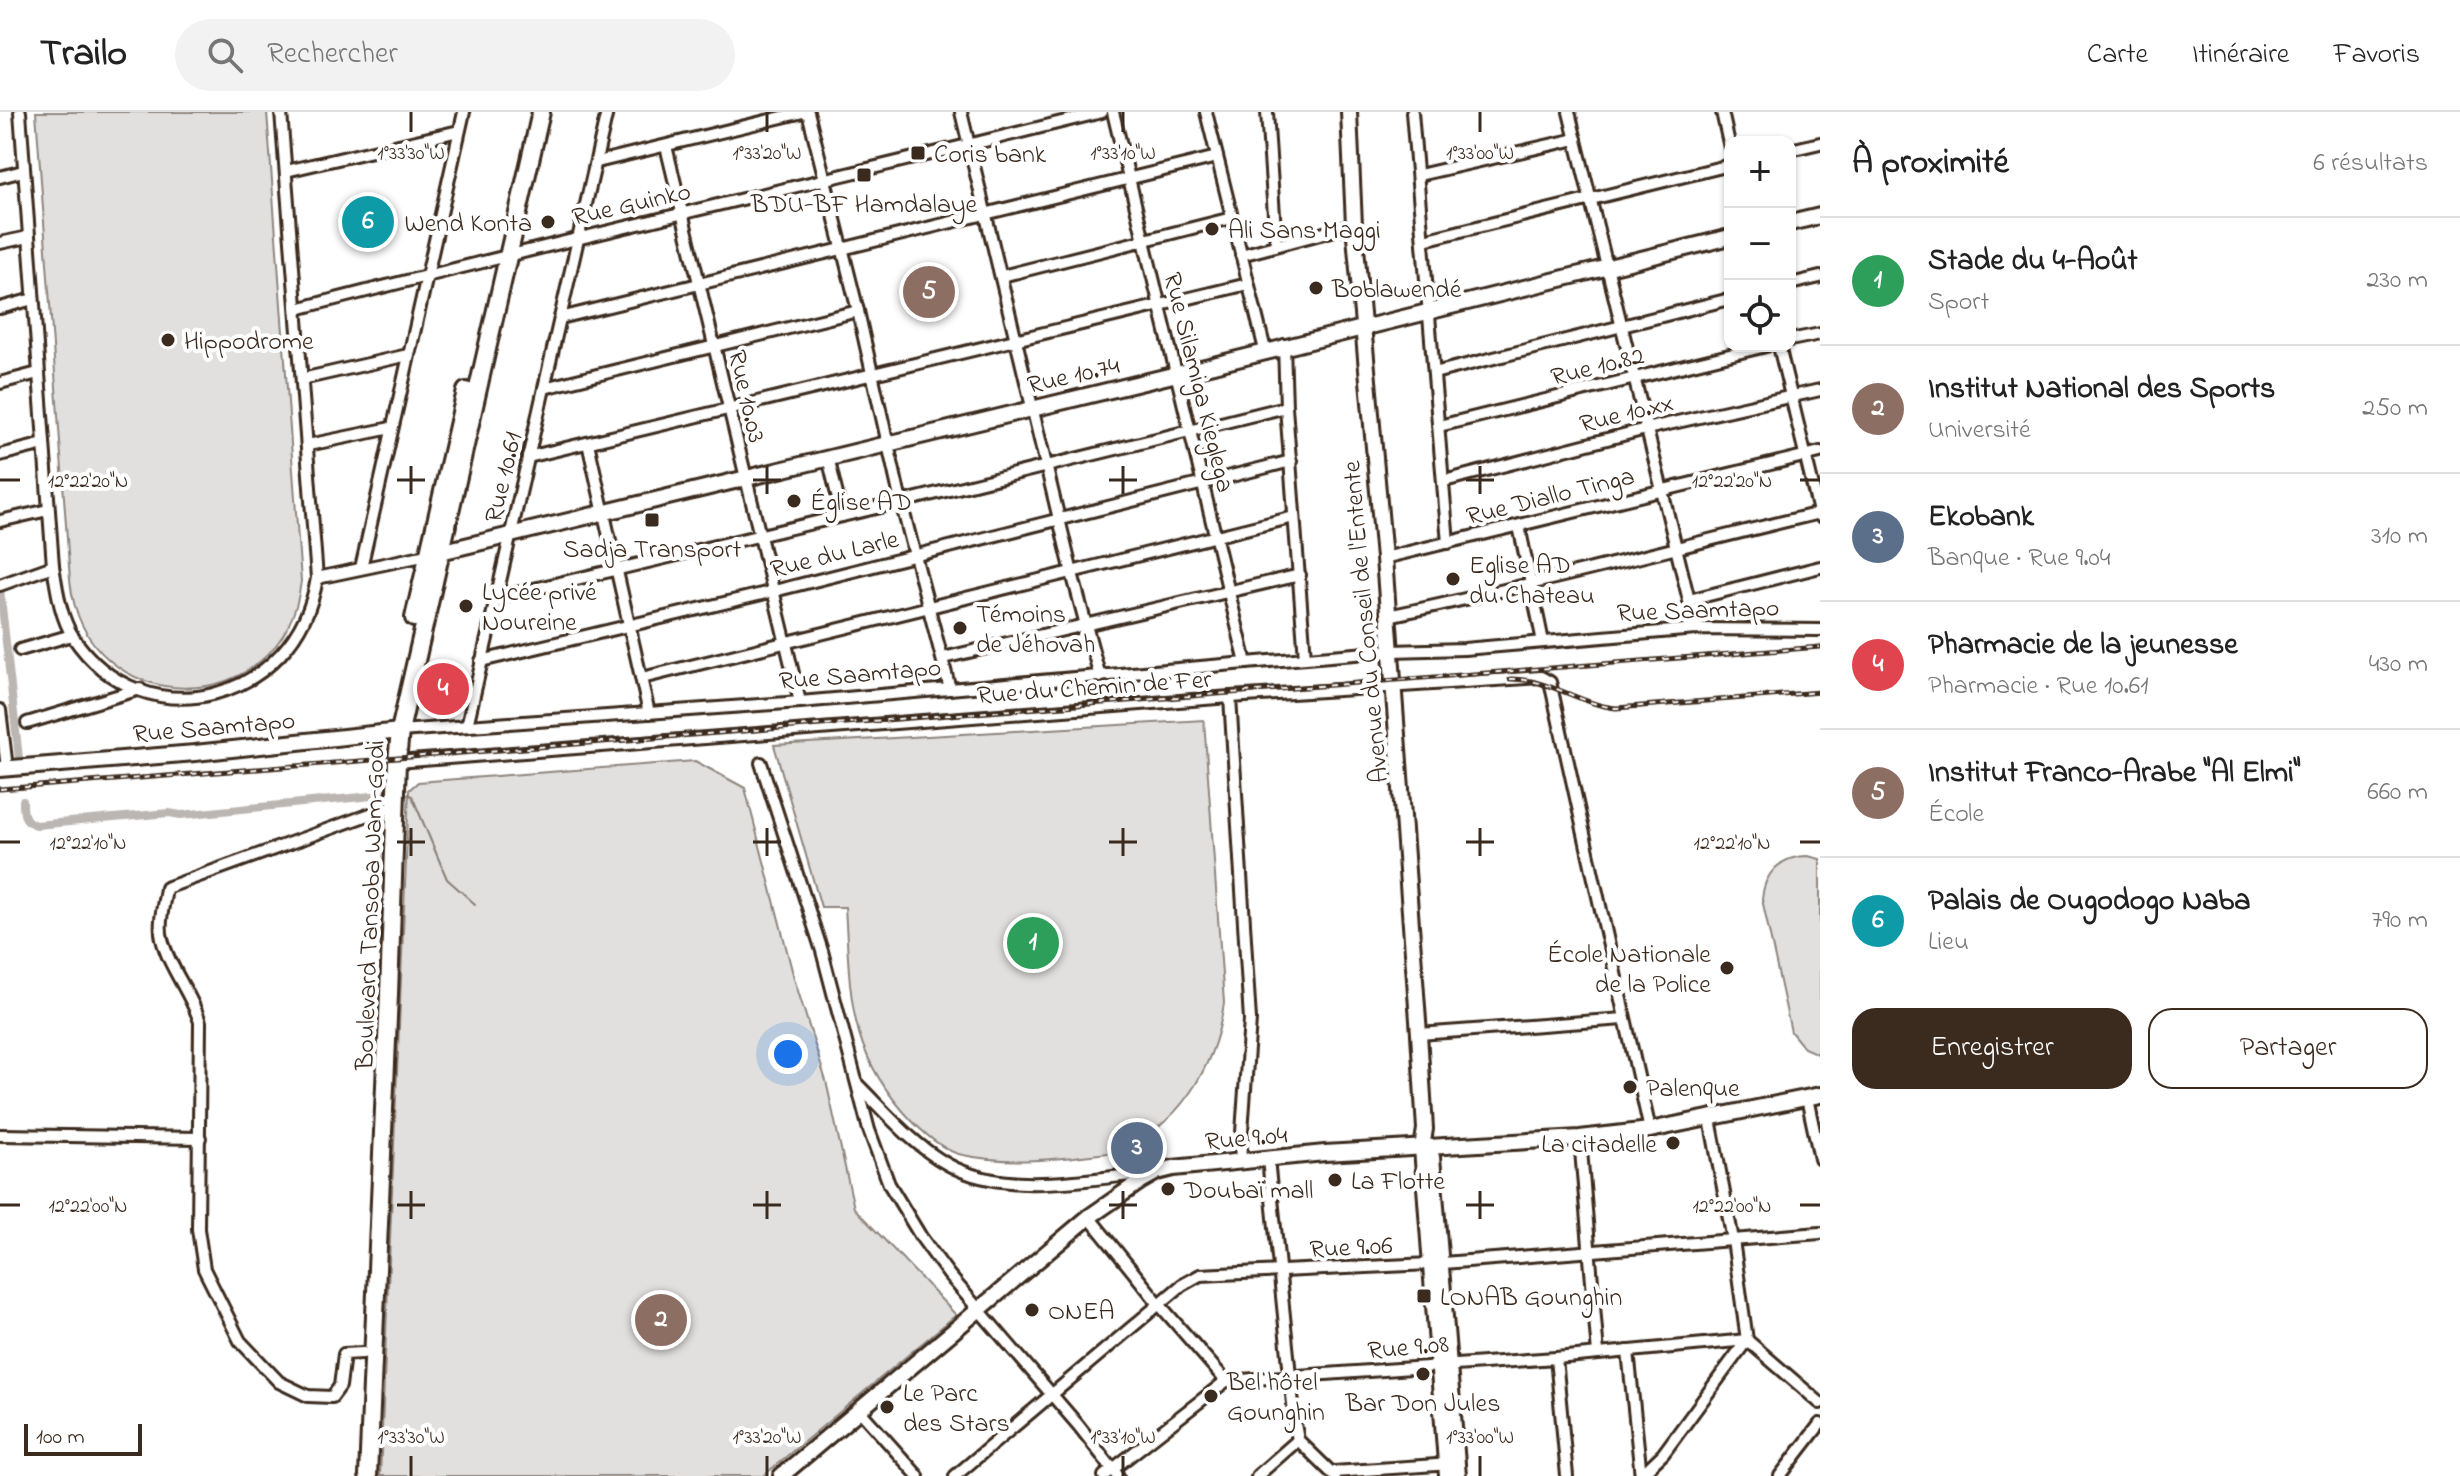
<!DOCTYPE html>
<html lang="fr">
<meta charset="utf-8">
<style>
body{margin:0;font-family:"Indie Flower",sans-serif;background:#f2f2f2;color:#222}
.controls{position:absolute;right:24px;top:24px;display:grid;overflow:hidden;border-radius:16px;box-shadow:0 2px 6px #0004}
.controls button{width:72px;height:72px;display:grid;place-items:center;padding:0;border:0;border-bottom:2px solid #e0e0e0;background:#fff;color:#222;font:40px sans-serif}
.scale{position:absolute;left:24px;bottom:20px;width:118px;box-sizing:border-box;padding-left:8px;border:4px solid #3b2a1e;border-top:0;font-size:22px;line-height:28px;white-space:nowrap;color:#3b2a1e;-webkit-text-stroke:6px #fff;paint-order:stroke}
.you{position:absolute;left:788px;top:942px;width:28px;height:28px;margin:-20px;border:6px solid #fff;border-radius:50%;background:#1a73e8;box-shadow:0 0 0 12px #1a73e833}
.badge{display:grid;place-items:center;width:52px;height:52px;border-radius:50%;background:#3b2a1e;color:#fff;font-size:26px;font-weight:700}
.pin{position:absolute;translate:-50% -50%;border:4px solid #fff;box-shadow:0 2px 8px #0006}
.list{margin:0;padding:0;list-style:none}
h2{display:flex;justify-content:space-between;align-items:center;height:104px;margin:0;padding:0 32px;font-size:34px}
h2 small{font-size:26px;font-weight:400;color:#767676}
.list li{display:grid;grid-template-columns:52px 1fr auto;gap:24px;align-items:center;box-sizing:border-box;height:128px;padding:0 32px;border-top:2px solid #e0e0e0}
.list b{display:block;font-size:30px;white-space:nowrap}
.list p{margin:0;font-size:26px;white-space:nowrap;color:#767676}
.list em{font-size:26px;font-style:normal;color:#767676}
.actions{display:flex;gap:16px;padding:24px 32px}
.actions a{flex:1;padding:18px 0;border:2px solid #3b2a1e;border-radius:24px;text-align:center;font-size:28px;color:#3b2a1e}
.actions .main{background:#3b2a1e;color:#fff}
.icon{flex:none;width:44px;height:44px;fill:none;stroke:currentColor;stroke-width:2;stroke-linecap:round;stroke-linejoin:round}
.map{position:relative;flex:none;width:1820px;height:1364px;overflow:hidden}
header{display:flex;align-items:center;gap:48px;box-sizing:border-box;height:112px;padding:0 40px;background:#fff;border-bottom:2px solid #e0e0e0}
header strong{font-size:38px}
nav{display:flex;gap:44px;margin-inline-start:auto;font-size:28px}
.search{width:560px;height:72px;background:#f2f2f2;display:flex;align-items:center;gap:20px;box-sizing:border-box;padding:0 28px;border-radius:44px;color:#767676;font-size:30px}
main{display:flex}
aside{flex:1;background:#fff}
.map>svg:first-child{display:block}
</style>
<header>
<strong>Trailo</strong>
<div class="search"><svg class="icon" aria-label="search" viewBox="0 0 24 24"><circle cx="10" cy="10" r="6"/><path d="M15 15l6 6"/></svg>Rechercher</div>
<nav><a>Carte</a><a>Itinéraire</a><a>Favoris</a></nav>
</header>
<main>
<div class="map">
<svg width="1820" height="1364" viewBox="0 0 1820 1364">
<rect width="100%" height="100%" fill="#fff"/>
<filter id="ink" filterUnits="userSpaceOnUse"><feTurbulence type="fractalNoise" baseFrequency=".0125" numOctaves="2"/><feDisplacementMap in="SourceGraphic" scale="16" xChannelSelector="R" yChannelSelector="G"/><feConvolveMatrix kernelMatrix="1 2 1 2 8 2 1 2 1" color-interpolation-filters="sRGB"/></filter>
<g filter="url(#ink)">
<g fill="#e2e0de" stroke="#8e857e" stroke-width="2">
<path d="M36 0H267L301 469C285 612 84 611 70 468Z"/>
<path d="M1204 608 1224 891C1215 956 1179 1015 1116 1040 1066 1046 1013 1054 963 1043 945 1040 926 1023 913 1010 846 940 851 885 845 795H821L774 633Z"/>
<polygon points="695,649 745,676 794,866 826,969 854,1096 956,1203 763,1364 380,1364 409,678 418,670"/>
<path d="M1808 744 1820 747V943L1804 936 1791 920 1762 787C1764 761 1781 744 1808 744Z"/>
</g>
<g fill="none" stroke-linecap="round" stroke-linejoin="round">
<polyline stroke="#887e77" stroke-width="2" points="403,681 412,684 447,767 475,792"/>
<g stroke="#bcb6b3" stroke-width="8">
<polyline points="0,477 19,646"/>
<path d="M23 689C23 701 23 709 36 713L169 701 181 703 382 683"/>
</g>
<defs>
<g id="street">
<path d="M20 0 53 454C57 478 60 504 73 525 144 631 297 590 317 466L281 0"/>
<polyline points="808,0 858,199 901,390 950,577"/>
<polyline points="961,0 1072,461 1100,565"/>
<polyline points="1113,0 1246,551"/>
<polyline points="1206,0 1265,238"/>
<polyline points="1267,0 1276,133"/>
<polyline points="1412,0 1448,431"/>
<polyline points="1569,0 1696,517"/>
<polyline points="1722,0 1730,36"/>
<polyline points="666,34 800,590"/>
<polyline points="1790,38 1820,31"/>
<polyline points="597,50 803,0"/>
<polyline points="286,59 459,19"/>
<polyline points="1419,63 1576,27"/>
<polyline points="0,65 23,59"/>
<polyline points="1424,128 1730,53"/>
<polyline points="0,131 28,125"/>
<polyline points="1241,143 1354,113"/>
<polyline points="1002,164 1232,106"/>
<polyline points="1790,172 1820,165"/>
<polyline points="0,196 33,187"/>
<path d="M297 197C564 127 834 67 1102 0"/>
<polyline points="560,206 1217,45"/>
<polyline points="1790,228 1820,222"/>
<polyline points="1284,233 1286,295 1305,546"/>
<polyline points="1779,234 1820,404"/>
<polyline points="1434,261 1730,187"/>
<polyline points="302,267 408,243"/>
<polyline points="0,271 38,261"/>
<polyline points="544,276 858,199"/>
<polyline points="1439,314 1766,234"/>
<polyline points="588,331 649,601"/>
<polyline points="308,333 391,316"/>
<polyline points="0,343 44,332"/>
<polyline points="528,345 1248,172"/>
<polyline points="828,345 842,404"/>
<polyline points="1444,369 1646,317 1820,278"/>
<polyline points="0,409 48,398"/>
<polyline points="1519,414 1543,530"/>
<polyline points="1384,446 1820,340"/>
<polyline points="361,456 464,0"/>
<polyline points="317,466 427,443"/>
<polyline points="0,473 53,454"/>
<polyline points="496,486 901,390 1286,295"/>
<polyline points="1689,488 1820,455"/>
<path d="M1388 504C1533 474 1676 435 1820 401"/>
<polyline points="20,538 72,523"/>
<polyline points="943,546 1300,463"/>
<polyline points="481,549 774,479 1291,349"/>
<polyline points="642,566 1294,405"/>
<polyline points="1230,585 1250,908 1240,1048"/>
<polyline points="0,598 7,656"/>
<polyline points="27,611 140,577"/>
<polyline points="467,614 607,0"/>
<polyline points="400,619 800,590 1246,551 1391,539 1464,537 1696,517 1820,518"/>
<polyline points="397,650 1230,585 1541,565 1550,570 1551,574 1650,1018"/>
<polyline points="761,651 822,839 869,1018 889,1072 921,1125 949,1163 1078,1313 1118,1364"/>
<polyline points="1419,922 1624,907"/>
<path d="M859 974C886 1001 913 1033 947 1052 1005 1085 1089 1067 1153 1060"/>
<polyline points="1807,986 1820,1047"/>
<polyline points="1710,1007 1733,1128 1747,1228 1820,1291"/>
<polyline points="0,1023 200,1026"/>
<polyline points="1580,1026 1598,1242"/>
<polyline points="1268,1047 1295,1312 1298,1328 1335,1364"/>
<polyline points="1089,1105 1159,1192 1226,1269"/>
<polyline points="1628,1239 1641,1364"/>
<path d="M363 1241 344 1242 340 1274 332 1285 308 1284 279 1270 240 1229 204 1157 198 1117 200 910C191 881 169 856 162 827 158 811 164 792 166 776L387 696"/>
<polyline points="1556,1246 1567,1364"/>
<polyline points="860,1299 918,1364"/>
<polyline points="1334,1360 1451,1352"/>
<polyline points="1641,1363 1663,1342 1747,1228"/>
<polyline points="955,1364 1182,1173 1200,1163 1430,1152 1820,1121"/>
<polyline points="1104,1364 1226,1269 1556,1246 1747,1228"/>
<polyline points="1257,1364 1298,1328"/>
<polyline points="1780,1364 1820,1312"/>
</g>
<g id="secondary">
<polyline points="1349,0 1354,113 1384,446 1419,922 1425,1017 1422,1036 1447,1364"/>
<polyline points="1790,111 1820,104"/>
<polyline points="432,442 1177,262 1730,125"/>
<polyline points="0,657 195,641 400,619"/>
<polyline points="1432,1045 1458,1364"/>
<polyline points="781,1364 1089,1105 1141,1069 1157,1060 1173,1056 1325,1041 1580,1026 1650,1018 1820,983"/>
</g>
<g id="primary">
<polyline points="414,506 466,279"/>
<polyline points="368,1364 389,882 397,650 400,619 541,0"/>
</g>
</defs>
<use href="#street" stroke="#3b2a1e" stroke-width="16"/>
<use href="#secondary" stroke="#3b2a1e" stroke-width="20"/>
<use href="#primary" stroke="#3b2a1e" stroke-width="22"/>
<use href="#street" stroke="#fff" stroke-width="10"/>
<use href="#secondary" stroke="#fff" stroke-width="14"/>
<use href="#primary" stroke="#fff" stroke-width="16"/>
<defs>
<g id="rail">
<path d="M1510 567C1548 566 1579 592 1616 596L1820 580"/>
<polyline points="0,677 1820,535"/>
</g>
</defs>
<use href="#rail" stroke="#3b2a1e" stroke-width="5"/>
<use href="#rail" stroke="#fff" stroke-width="2" stroke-dasharray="6" stroke-linecap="butt"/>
</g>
</g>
<path fill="none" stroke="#3b2a1e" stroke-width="3" d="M411 0V20M767 0V20M1123 0V20M1480 0V20M411 354V382M767 354V382M1123 354V382M1480 354V382M0 368H20M397 368H425M753 368H781M1109 368H1137M1466 368H1494M1800 368H1820M411 716V744M767 716V744M1123 716V744M1480 716V744M0 730H20M397 730H425M753 730H781M1109 730H1137M1466 730H1494M1800 730H1820M411 1079V1107M767 1079V1107M1123 1079V1107M1480 1079V1107M0 1093H20M397 1093H425M753 1093H781M1109 1093H1137M1466 1093H1494M1800 1093H1820M411 1344V1364M767 1344V1364M1123 1344V1364M1480 1344V1364"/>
<g fill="#3b2a1e" stroke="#fff" stroke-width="3">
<rect x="910" y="33" width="16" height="16" rx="4"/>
<rect x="856" y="55" width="16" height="16" rx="4"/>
<circle cx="548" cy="110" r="8"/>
<circle cx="1212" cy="117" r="8"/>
<circle cx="1316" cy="176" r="8"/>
<circle cx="168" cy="228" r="8"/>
<circle cx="794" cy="389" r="8"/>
<rect x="644" y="400" width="16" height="16" rx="4"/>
<circle cx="1453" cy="467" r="8"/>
<circle cx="466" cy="494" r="8"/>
<circle cx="960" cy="516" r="8"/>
<circle cx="1727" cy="856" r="8"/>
<circle cx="1630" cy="975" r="8"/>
<circle cx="1673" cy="1031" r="8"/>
<circle cx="1335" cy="1068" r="8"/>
<circle cx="1168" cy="1077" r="8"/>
<rect x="1416" y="1176" width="16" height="16" rx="4"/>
<circle cx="1032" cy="1198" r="8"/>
<circle cx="1423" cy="1262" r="8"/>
<circle cx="1211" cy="1284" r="8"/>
<circle cx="887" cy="1295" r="8"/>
</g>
<g text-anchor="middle" stroke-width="8" stroke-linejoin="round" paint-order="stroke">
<g font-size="26" fill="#3b2a1e" stroke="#fff" text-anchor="start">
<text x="934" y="50">Coris bank</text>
<text x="864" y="100" text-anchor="middle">BDU-BF Hamdalaye</text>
<text x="532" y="119" text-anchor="end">Wend Konta</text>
<text x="1228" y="126">Ali Sans Maggi</text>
<text x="1332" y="185">Boblawendé</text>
<text x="184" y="237">Hippodrome</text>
<text x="810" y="398">Église AD</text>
<text x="652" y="445" text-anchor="middle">Sadja Transport</text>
<text x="1469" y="461">Eglise AD<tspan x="1469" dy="30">du Chateau</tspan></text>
<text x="482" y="488">Lycée privé<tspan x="482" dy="30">Noureine</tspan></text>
<text x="976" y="510">Témoins<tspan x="976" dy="30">de Jéhovah</tspan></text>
<text x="1711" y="850" text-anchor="end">École Nationale<tspan x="1711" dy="30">de la Police</tspan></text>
<text x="1646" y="984">Palenque</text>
<text x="1657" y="1040" text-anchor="end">La citadelle</text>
<text x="1351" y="1077">La Flotte</text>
<text x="1184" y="1086">Doubaï mall</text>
<text x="1440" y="1193">LONAB Gounghin</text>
<text x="1048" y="1207">ONEA</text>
<text x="1227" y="1278">Bel hôtel<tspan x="1227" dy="30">Gounghin</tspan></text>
<text x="903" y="1289">Le Parc<tspan x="903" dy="30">des Stars</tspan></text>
<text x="1423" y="1299" text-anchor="middle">Bar Don Jules</text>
</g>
<g font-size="26" fill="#3b2a1e" stroke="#fff">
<text transform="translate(631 91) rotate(-13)" y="9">Rue Guinko</text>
<text transform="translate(1597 253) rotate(-14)" y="9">Rue 10.82</text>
<text transform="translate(1073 262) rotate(-13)" y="9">Rue 10.74</text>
<text transform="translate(1200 270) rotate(76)" y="9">Rue Silamiga Kieglega</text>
<text transform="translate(748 284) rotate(77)" y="9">Rue 10.03</text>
<text transform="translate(1626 300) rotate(-14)" y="9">Rue 10.xx</text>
<text transform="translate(502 365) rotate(-77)" y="9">Rue 10.61</text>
<text transform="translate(1550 383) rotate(-14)" y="9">Rue Diallo Tinga</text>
<text transform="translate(834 441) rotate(-14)" y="9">Rue du Larle</text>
<text transform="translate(1698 497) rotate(-2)" y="9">Rue Saamtapo</text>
<text transform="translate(1364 510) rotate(-95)" y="9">Avenue du Conseil de l'Entente</text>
<text transform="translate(860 561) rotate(-5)" y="9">Rue Saamtapo</text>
<text transform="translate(1094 574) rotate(-4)" y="9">Rue du Chemin de Fer</text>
<text transform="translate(214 614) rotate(-5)" y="9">Rue Saamtapo</text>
<text transform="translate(369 793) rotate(-88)" y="9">Boulevard Tansoba Wam-Godi</text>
<text transform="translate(1246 1025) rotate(-5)" y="9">Rue 9.04</text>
<text transform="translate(1351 1134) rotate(-3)" y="9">Rue 9.06</text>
<text transform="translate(1408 1234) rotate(-5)" y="9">Rue 9.08</text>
</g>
</g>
<g font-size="20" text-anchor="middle" fill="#3b2a1e" stroke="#fff" stroke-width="8" stroke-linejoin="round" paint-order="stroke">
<text x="411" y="47">1°33'30"W</text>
<text x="767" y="47">1°33'20"W</text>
<text x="1123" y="47">1°33'10"W</text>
<text x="1480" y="47">1°33'00"W</text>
<text x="88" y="375">12°22'20"N</text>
<text x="1732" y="375">12°22'20"N</text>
<text x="88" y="737">12°22'10"N</text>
<text x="1732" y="737">12°22'10"N</text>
<text x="88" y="1100">12°22'00"N</text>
<text x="1732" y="1100">12°22'00"N</text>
<text x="411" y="1331">1°33'30"W</text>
<text x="767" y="1331">1°33'20"W</text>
<text x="1123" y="1331">1°33'10"W</text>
<text x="1480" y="1331">1°33'00"W</text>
</g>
</svg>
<div class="controls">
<button>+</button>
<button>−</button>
<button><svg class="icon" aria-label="locate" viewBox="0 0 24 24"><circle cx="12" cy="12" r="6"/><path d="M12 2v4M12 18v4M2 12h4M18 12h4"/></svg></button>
</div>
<div class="scale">100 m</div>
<div class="you"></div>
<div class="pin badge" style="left:1033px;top:831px;background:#2e9e5b">1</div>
<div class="pin badge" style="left:661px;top:1208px;background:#8d6e63">2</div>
<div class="pin badge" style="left:1137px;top:1036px;background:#5c6f8a">3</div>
<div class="pin badge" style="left:443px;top:577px;background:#e0444e">4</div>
<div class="pin badge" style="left:929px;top:180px;background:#8d6e63">5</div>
<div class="pin badge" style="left:368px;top:110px;background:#0f9aa8">6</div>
</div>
<aside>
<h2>À proximité<small>6 résultats</small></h2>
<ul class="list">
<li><span class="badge" style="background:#2e9e5b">1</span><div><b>Stade du 4-Août</b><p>Sport</p></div><em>230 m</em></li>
<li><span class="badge" style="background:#8d6e63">2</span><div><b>Institut National des Sports</b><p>Université</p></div><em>250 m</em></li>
<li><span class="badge" style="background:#5c6f8a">3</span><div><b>Ekobank</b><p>Banque · Rue 9.04</p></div><em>310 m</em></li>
<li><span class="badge" style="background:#e0444e">4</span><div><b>Pharmacie de la jeunesse</b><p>Pharmacie · Rue 10.61</p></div><em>430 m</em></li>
<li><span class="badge" style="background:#8d6e63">5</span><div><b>Institut Franco-Arabe &quot;Al Elmi&quot;</b><p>École</p></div><em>660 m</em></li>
<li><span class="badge" style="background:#0f9aa8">6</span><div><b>Palais de Ougodogo Naba</b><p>Lieu</p></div><em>790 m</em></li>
</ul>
<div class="actions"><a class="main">Enregistrer</a><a>Partager</a></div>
</aside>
</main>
